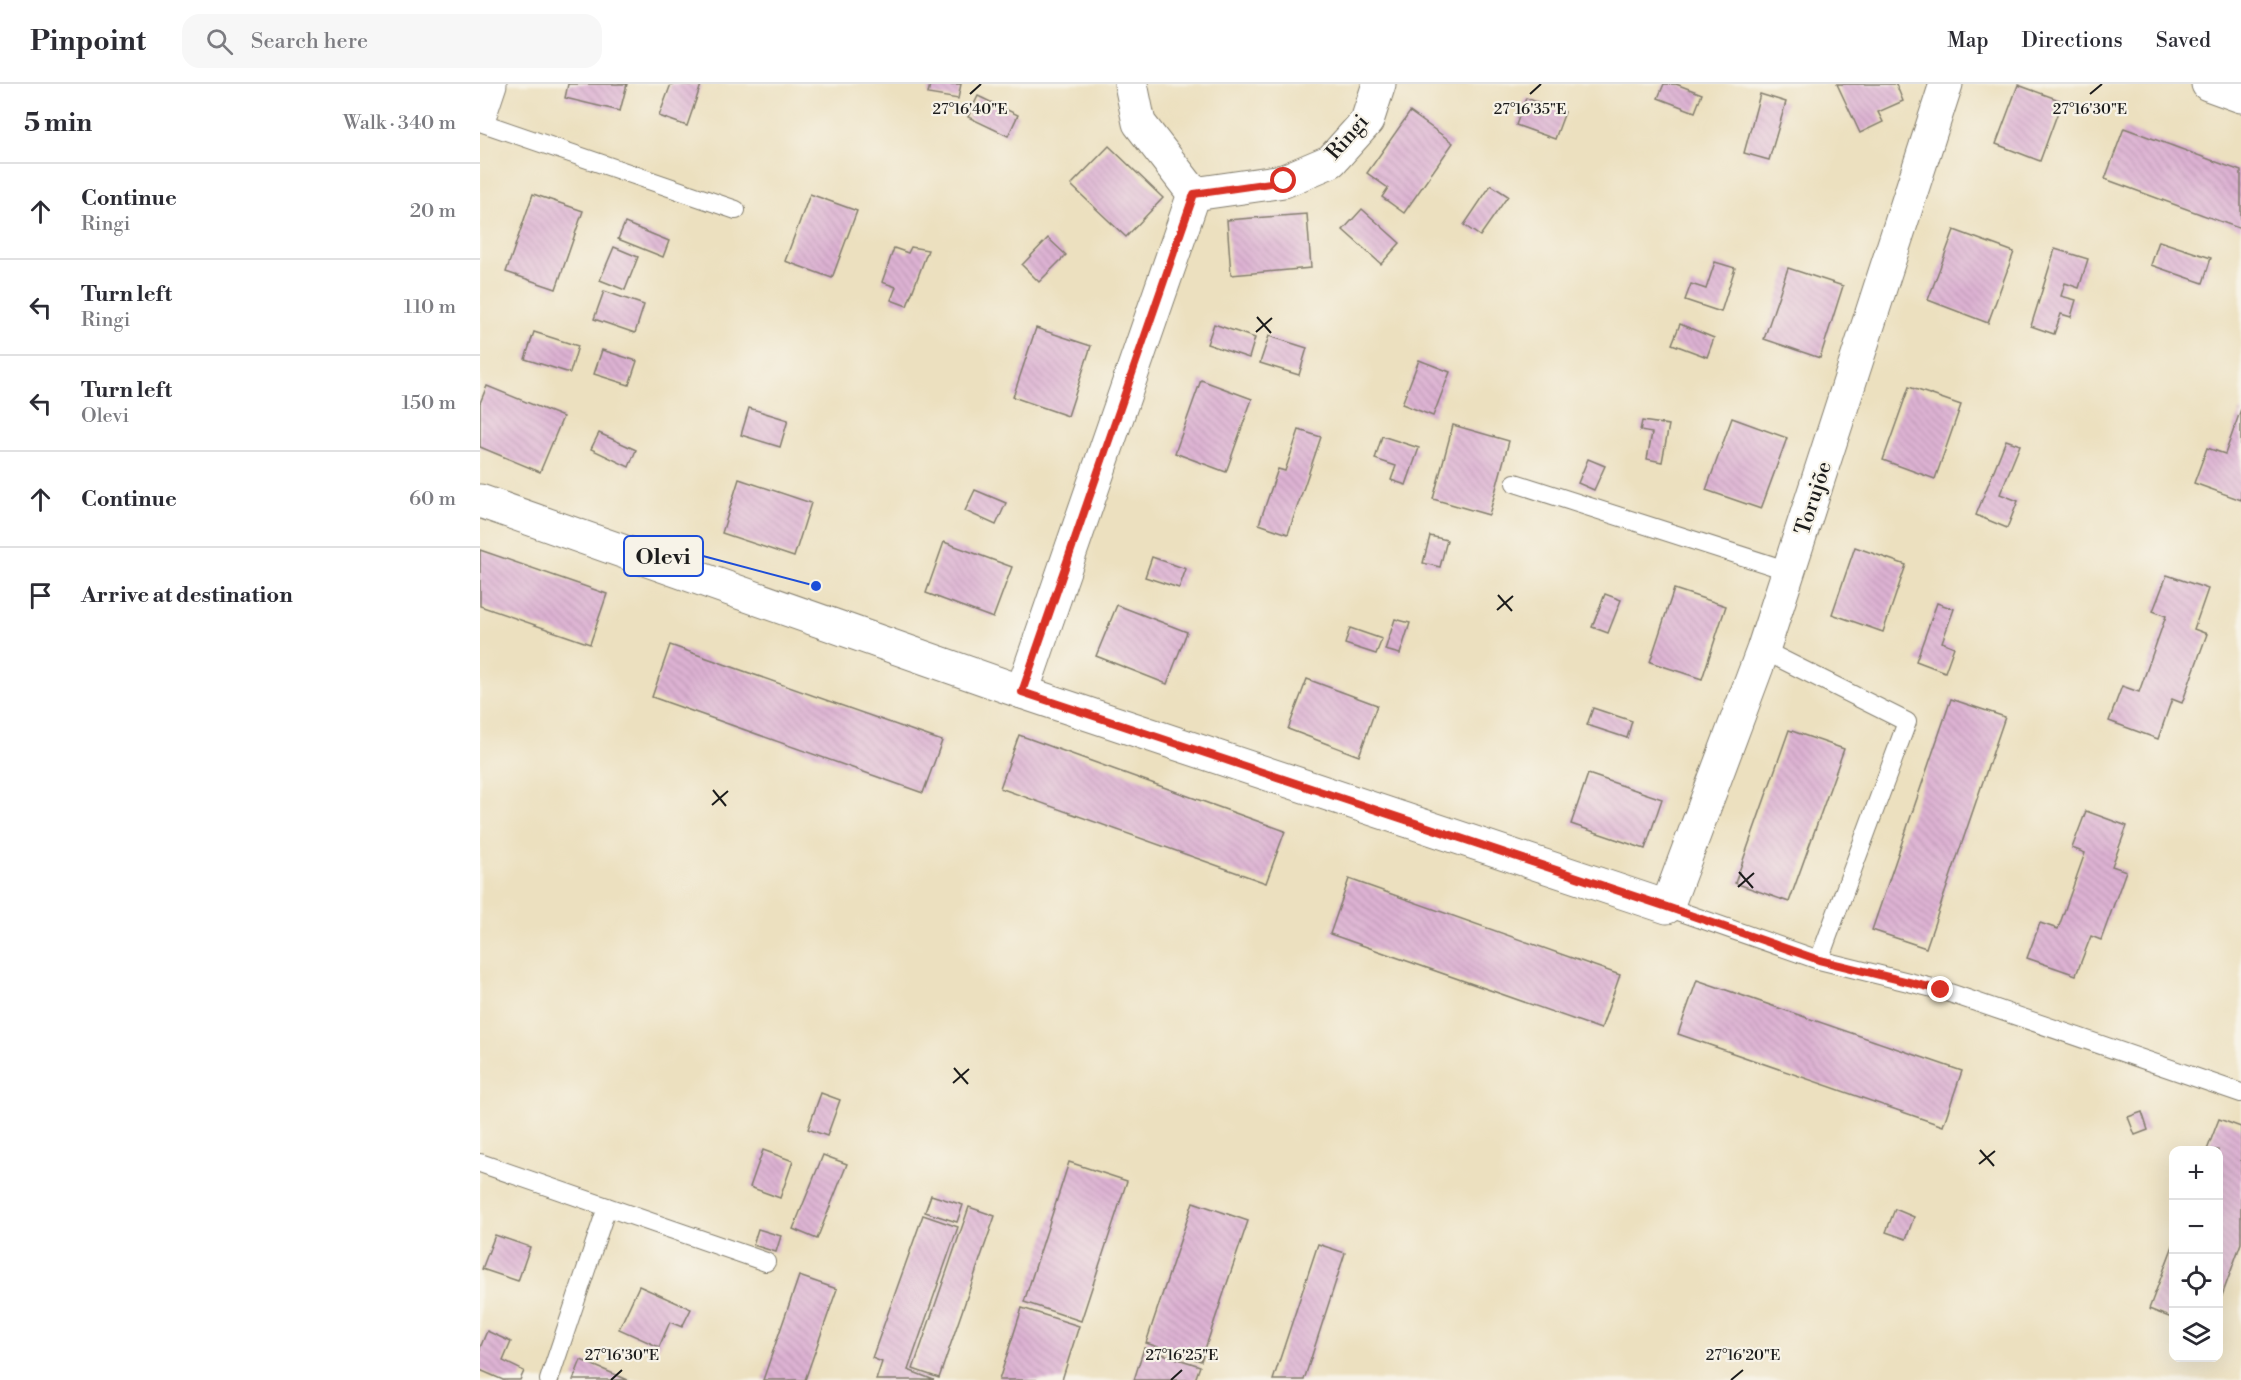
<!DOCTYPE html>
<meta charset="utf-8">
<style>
body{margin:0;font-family:"Libre Bodoni",serif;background:#f7f7f7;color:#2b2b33}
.controls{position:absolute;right:18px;bottom:18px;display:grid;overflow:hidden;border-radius:12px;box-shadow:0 6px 24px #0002}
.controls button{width:54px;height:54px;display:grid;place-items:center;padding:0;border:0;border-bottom:2px solid #e1e1e2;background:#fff;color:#2b2b33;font:30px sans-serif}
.stop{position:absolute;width:18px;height:18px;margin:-14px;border:4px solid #d93025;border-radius:50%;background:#fff}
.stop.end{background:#d93025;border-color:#fff;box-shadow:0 2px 6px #0008}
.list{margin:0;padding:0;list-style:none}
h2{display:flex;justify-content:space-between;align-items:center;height:78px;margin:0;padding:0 24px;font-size:26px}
h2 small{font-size:20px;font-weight:400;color:#7c7c81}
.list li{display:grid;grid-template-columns:39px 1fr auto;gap:18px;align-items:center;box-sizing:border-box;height:96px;padding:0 24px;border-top:2px solid #e1e1e2}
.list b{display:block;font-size:22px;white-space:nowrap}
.list p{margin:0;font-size:20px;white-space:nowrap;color:#7c7c81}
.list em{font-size:20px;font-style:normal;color:#7c7c81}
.icon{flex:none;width:33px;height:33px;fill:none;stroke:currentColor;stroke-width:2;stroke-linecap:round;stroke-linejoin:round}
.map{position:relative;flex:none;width:1761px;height:1296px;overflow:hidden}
header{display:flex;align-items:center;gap:36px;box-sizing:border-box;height:84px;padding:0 30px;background:#fff;border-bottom:2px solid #e1e1e2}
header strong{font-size:28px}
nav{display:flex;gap:33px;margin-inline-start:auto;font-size:21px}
.search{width:420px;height:54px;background:#f7f7f7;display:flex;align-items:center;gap:15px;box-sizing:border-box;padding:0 21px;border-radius:18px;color:#7c7c81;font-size:22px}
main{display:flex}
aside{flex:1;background:#fff}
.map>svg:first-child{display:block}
</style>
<header>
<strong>Pinpoint</strong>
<div class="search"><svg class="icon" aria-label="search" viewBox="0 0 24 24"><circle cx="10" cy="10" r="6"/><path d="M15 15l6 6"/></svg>Search here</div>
<nav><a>Map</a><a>Directions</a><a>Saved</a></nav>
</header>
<main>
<aside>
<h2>5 min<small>Walk · 340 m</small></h2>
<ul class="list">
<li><svg class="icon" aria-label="ahead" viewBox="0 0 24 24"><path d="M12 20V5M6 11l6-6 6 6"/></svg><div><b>Continue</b><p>Ringi</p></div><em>20 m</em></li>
<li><svg class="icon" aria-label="left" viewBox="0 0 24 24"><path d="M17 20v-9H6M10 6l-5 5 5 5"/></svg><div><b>Turn left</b><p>Ringi</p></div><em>110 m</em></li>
<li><svg class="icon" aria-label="left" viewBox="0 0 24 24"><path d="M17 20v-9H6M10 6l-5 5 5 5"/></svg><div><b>Turn left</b><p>Olevi</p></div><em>150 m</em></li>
<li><svg class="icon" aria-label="ahead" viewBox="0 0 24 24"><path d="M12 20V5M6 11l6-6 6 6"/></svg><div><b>Continue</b></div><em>60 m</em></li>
<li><svg class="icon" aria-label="arrive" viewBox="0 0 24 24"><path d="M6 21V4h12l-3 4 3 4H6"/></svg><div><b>Arrive at destination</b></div></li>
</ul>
</aside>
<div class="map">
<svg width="1761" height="1296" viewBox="0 0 1761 1296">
<defs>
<pattern id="building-back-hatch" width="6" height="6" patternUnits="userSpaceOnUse" patternTransform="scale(1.5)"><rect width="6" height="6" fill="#ddb2d3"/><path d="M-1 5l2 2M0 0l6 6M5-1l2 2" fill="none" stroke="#bd98b5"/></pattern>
</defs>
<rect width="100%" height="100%" fill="#f7f3e8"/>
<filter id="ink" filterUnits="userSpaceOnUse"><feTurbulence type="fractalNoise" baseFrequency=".0167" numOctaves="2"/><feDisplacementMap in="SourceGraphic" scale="12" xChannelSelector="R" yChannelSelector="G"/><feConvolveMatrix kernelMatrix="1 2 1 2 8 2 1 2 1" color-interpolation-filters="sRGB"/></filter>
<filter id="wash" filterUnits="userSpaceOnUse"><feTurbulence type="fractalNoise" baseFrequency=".008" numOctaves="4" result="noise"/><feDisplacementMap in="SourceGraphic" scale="24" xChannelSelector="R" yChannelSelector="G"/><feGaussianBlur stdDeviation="1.35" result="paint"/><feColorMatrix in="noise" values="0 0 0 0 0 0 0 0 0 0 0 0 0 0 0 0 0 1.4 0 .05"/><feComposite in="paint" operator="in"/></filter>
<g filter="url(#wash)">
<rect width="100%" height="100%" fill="#ece0bf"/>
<g id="blocks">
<g fill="url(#building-back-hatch)">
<polygon points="88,0 147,0 140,27 85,14"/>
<polygon points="191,0 221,1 207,42 179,32"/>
<polygon points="450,0 481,0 478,15 448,10"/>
<polygon points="1184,0 1196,0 1222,10 1215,28 1178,14"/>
<polygon points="1357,0 1416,0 1423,17 1398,28 1403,38 1380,49"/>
<polygon points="1538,1 1582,17 1560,77 1516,60"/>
<polygon points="1280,10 1306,18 1289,76 1264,69"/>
<polygon points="498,12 538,31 528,52 488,33"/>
<polygon points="1046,14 1085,28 1075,55 1036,41"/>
<polygon points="930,28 973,59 924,129 902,113 908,104 887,89"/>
<polygon points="1644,44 1761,87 1761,145 1625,95"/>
<polygon points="629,62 683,114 646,153 591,101"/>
<polygon points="1011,101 1028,112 1000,152 984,141"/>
<polygon points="53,110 103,127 76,205 26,188"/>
<polygon points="330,110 377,127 352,194 305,177"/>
<polygon points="882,125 920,159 901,180 863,146"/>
<polygon points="827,130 831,184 751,191 747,136"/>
<polygon points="145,139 189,157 183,173 138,155"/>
<polygon points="1474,146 1534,168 1508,239 1448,216"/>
<polygon points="568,154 586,171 559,198 542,181"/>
<polygon points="1679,157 1731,174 1723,199 1671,181"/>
<polygon points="134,163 158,173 145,206 120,196"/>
<polygon points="431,163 448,166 427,222 411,216 416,203 402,198 414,164 428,169"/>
<polygon points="1575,165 1608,175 1599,204 1585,199 1581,212 1596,216 1591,233 1581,230 1574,250 1551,242"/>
<polygon points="1235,178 1255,184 1241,228 1205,216 1211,200 1226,205"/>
<polygon points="1308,184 1363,202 1340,274 1284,255"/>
<polygon points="124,207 164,221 155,249 114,235"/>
<polygon points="734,240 775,254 769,274 727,260"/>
<polygon points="1200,240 1234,254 1227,273 1192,260"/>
<polygon points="556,244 611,262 588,332 533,313"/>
<polygon points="54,248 98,262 90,289 45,275"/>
<polygon points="789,252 827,264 819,291 780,279"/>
<polygon points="122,266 157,277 149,301 114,290"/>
<polygon points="939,276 970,288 953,332 922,320"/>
<polygon points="721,296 772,315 746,388 695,369"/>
<polygon points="7,302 83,333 60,388 0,363 0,319"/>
<polygon points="1429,303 1481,321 1455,395 1403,376"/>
<polygon points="269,324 308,336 300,363 261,351"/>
<polygon points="1761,325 1761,416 1714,399 1727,364 1745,370"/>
<polygon points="1252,334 1307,354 1281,425 1226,406"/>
<polygon points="1162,337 1189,341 1182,378 1167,375 1172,349 1160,347"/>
<polygon points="973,341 1029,357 1009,431 953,415"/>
<polygon points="819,346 841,353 808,450 779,440 798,385 805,387"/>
<polygon points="119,349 156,366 149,383 111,365"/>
<polygon points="902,352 939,364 926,401 911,396 916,382 895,375"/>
<polygon points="1526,356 1540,361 1520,410 1538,417 1527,444 1496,431"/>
<polygon points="1108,375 1125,382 1114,406 1098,399"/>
<polygon points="259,395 331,419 314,473 242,449"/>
<polygon points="495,406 526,419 516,441 485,427"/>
<polygon points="950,452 967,456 960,483 943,479"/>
<polygon points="464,458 532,483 513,534 446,509"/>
<polygon points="1375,463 1426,481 1403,548 1352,530"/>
<polygon points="0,466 127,510 110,560 0,522"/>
<polygon points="672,473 706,485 699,504 665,493"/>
<polygon points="1687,491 1728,505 1714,545 1727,550 1702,619 1692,615 1678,655 1629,637 1642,602 1659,608 1686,532 1673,527"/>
<polygon points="1194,505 1246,522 1222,595 1170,578"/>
<polygon points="1125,510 1141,516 1128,549 1112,543"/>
<polygon points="1457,519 1474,525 1462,558 1474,563 1465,588 1436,577"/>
<polygon points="637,521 707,548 687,600 616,572"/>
<polygon points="915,535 930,539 920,570 905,566"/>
<polygon points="870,544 902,555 896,570 865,560"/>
<polygon points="190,561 462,657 443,709 172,613"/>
<polygon points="827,595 897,621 879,672 808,645"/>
<polygon points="1471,615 1525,633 1446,864 1392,846"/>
<polygon points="1113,624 1152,637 1147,654 1107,641"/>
<polygon points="1309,646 1364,665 1309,818 1255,799"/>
<polygon points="539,651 805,747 786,799 520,704"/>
<polygon points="1108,690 1182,715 1165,765 1091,740"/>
<polygon points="1606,727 1647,742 1632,782 1646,787 1621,856 1611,852 1596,891 1547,874 1560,839 1578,845 1605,769 1592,764"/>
<polygon points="869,795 1140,891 1121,945 850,850"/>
<polygon points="1217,896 1482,987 1463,1042 1198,950"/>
<polygon points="341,1009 360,1016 347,1052 328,1045"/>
<polygon points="1662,1028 1668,1046 1655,1051 1648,1033"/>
<polygon points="1739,1035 1761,1043 1761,1159 1739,1220 1738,1066 1727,1066"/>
<polygon points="283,1066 313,1077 300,1114 270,1103"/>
<polygon points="343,1071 367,1080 337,1155 313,1145"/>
<polygon points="589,1078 647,1097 601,1237 544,1218"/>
<polygon points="451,1111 483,1121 477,1138 445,1128"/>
<polygon points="713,1118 768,1137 721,1277 666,1259"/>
<polygon points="489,1123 515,1132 459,1294 433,1285"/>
<polygon points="1415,1125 1434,1133 1426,1155 1406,1148"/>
<polygon points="443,1131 478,1143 428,1286 454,1296 396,1296 402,1278 392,1274"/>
<polygon points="278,1145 301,1152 296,1168 273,1161"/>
<polygon points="15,1151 50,1163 38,1197 2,1185"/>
<polygon points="1694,1159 1694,1235 1669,1225"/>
<polygon points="838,1160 865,1169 824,1296 793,1296"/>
<polygon points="319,1192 357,1205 325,1296 283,1296"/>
<polygon points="159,1202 211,1225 202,1243 190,1238 179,1263 139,1245"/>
<polygon points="542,1224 599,1242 582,1296 519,1296"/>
<polygon points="7,1247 31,1258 23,1277 44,1287 40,1296 23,1296 0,1286 0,1264"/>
<polygon points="664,1264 720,1282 715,1296 654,1296"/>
<polygon points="101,1276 148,1296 93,1296"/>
</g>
</g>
</g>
<g filter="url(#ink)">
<use href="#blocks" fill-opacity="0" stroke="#847e6e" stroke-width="1.5"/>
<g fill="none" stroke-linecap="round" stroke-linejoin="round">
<defs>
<g id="service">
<polyline points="0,38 256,126"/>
<polyline points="1035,399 1309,487"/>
<polyline points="1283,566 1427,638 1339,876"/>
<polyline points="1187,823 1339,876 1461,906 1761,1009"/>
<polyline points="0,1079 286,1178"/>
<polyline points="69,1296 127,1123"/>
</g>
<g id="minor">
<polyline points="651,0 659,39 714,110 804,97 851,77 887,37 899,0"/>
<polyline points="1728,0 1761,12"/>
<polyline points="0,30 10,0"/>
<polyline points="0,417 542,608 1187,823 1283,566 1466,0"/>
<polyline points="542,608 714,110"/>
</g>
</defs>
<use href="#service" stroke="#847e6e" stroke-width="20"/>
<use href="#minor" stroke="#847e6e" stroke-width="35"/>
<use href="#service" stroke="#fff" stroke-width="18"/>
<use href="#minor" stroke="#fff" stroke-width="33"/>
</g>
</g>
<g fill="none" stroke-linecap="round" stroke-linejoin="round" filter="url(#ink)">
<polyline stroke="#d93025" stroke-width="8" points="804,97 714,110 542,608 1187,823 1339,876 1461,906"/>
</g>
<path fill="none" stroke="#1c1c1c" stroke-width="2" d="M490 10 501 0M1050 10 1061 0M1610 10 1622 0M777 233 791 249M776 248 792 234M1018 511 1032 527M1017 526 1033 512M233 706 246 722M232 721 248 707M1259 788 1273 804M1258 803 1274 789M474 984 488 1000M473 999 489 985M1500 1066 1514 1082M1499 1080 1515 1067M131 1296 142 1286M691 1296 702 1286M1251 1296 1263 1286"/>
<g text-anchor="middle" stroke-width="4.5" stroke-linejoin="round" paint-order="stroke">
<g font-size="21" fill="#1c1c1c" stroke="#f7f3e8">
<text transform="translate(867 53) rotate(-49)" y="7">Ringi</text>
<text transform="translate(1333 414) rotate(-72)" y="7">Torujõe</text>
</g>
</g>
<g font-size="15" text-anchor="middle" fill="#1c1c1c" stroke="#f7f3e8" stroke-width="4.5" stroke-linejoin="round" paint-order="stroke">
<text x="490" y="30">27°16'40"E</text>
<text x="1050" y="30">27°16'35"E</text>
<text x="1610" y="30">27°16'30"E</text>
<text x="142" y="1276">27°16'30"E</text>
<text x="702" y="1276">27°16'25"E</text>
<text x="1263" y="1276">27°16'20"E</text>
</g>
<path fill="none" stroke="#1d4ed8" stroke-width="2" d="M336 502L223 472"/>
<circle fill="#1d4ed8" stroke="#f7f3e8" stroke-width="2" cx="336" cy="502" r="6"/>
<rect fill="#f7f3e8" stroke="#1d4ed8" stroke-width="2" x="144" y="452" width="79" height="40" rx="6"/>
<g font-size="22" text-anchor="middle" font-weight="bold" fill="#1c1c1c">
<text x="183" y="480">Olevi</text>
</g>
</svg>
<div class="controls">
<button>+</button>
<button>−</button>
<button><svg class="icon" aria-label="locate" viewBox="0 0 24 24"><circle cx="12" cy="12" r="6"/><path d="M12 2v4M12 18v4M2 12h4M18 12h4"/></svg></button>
<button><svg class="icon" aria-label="layers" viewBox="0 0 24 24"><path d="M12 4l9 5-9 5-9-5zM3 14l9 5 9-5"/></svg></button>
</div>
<div class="stop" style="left:804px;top:97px"></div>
<div class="stop end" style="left:1461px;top:906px"></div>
</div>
</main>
